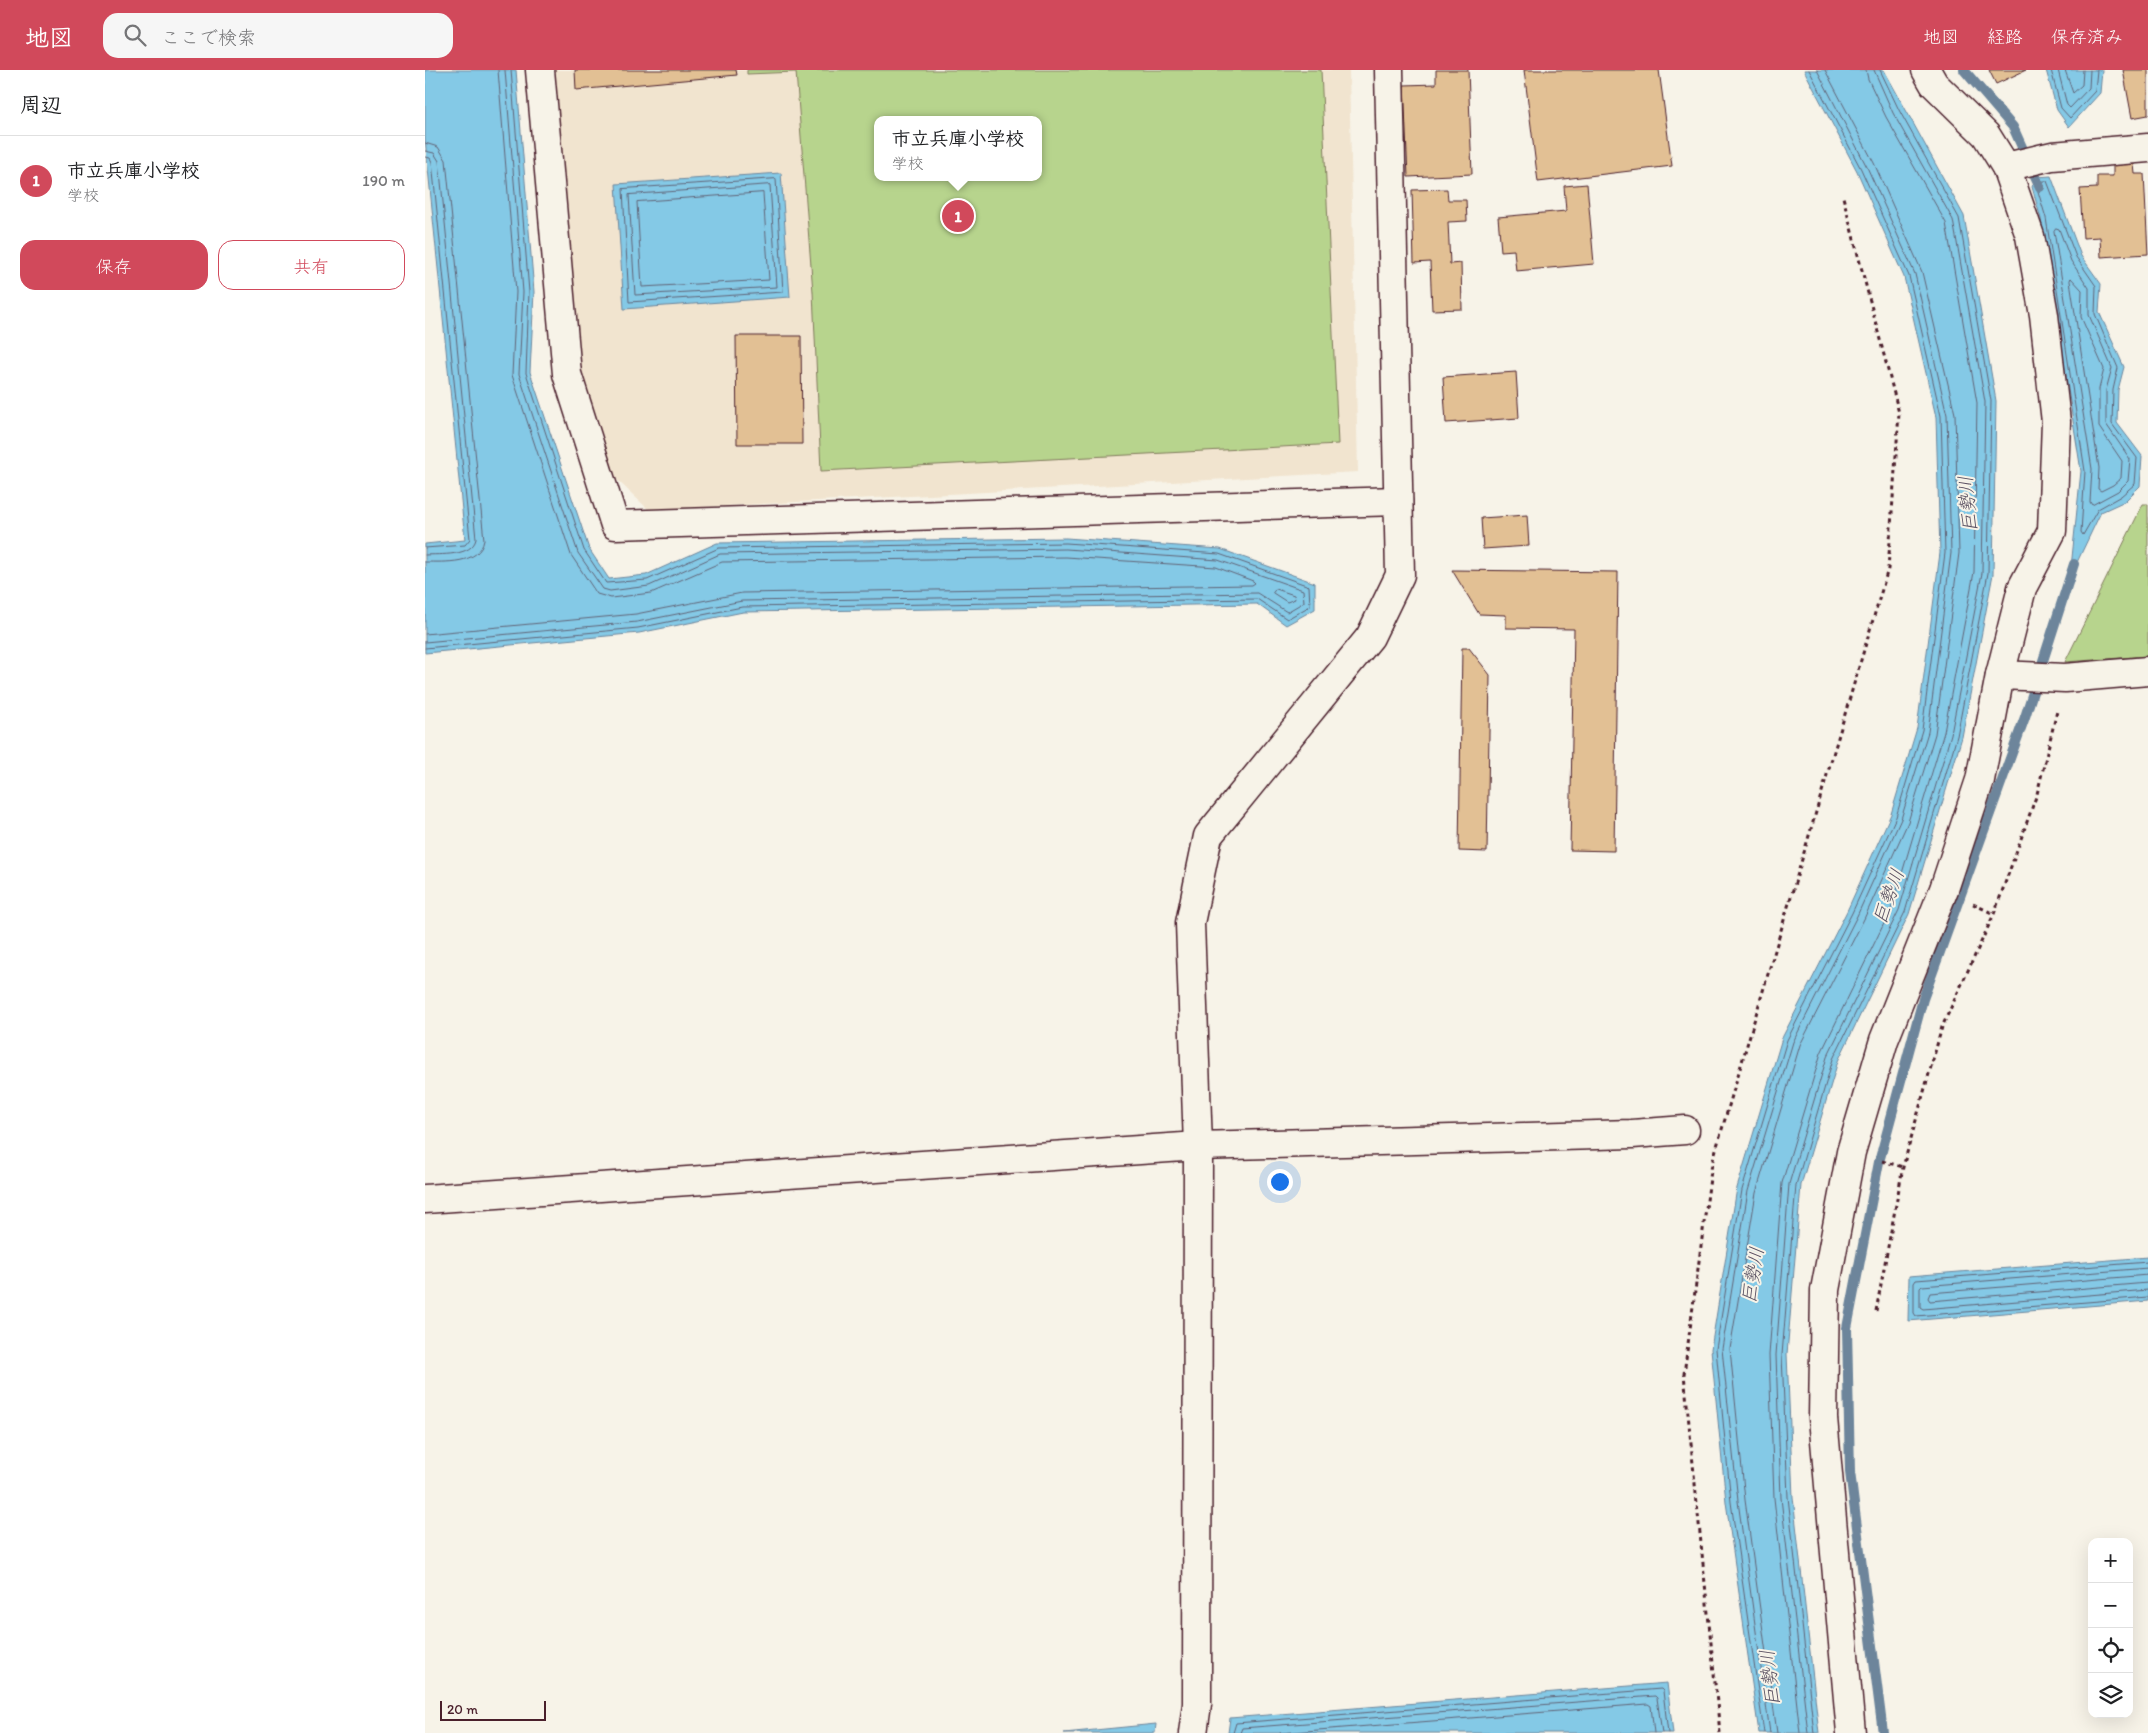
<!DOCTYPE html>
<html lang="ja">
<meta charset="utf-8">
<style>
body{margin:0;font-family:Itim,"Klee One",sans-serif;background:#f6f6f6;color:#202124}
.controls{position:absolute;right:15px;bottom:15px;display:grid;overflow:hidden;border-radius:10px;box-shadow:0 5px 20px #0002}
.controls button{width:45px;height:45px;display:grid;place-items:center;padding:0;border:0;border-bottom:1px solid #e0e0e0;background:#fff;color:#202124;font:25px sans-serif}
.scale{position:absolute;left:15px;bottom:12px;width:106px;box-sizing:border-box;padding-left:5px;border:2px solid #4a1f2b;border-top:0;font-size:14px;line-height:18px;white-space:nowrap;color:#4a1f2b;-webkit-text-stroke:4px #f7f3e8;paint-order:stroke}
.you{position:absolute;left:854px;top:1111px;width:18px;height:18px;margin:-12px;border:4px solid #fff;border-radius:50%;background:#1a73e8;box-shadow:0 0 0 8px #1a73e833}
.badge{display:grid;place-items:center;width:32px;height:32px;border-radius:50%;background:#d1495b;color:#fff;font-size:16px;font-weight:700}
.pin{position:absolute;translate:-50% -50%;border:2px solid #fff;box-shadow:0 1px 5px #0006}
.popup{position:absolute;left:449px;top:46px;width:168px;height:65px;box-sizing:border-box;display:grid;place-content:center;border-radius:10px;background:#fff;filter:drop-shadow(0 1px 4px #0005);font-size:16px;white-space:nowrap;color:#757577}
.popup b{font-size:19px;color:#202124}
.popup::after{content:'';position:absolute;left:50%;top:100%;margin-left:-10px;border:10px solid transparent;border-top-color:#fff}
.list{margin:0;padding:0;list-style:none}
h2{display:flex;justify-content:space-between;align-items:center;height:65px;margin:0;padding:0 20px;font-size:21px}
h2 small{font-size:16px;font-weight:400;color:#757577}
.list li{display:grid;grid-template-columns:32px 1fr auto;gap:15px;align-items:center;box-sizing:border-box;height:90px;padding:0 20px;border-top:1px solid #e0e0e0}
.list b{display:block;font-size:19px;white-space:nowrap}
.list p{margin:0;font-size:16px;white-space:nowrap;color:#757577}
.list em{font-size:16px;font-style:normal;color:#757577}
.actions{display:flex;gap:10px;padding:15px 20px}
.actions a{flex:1;padding:11px 0;border:1px solid #d1495b;border-radius:15px;text-align:center;font-size:18px;color:#d1495b}
.actions .main{background:#d1495b;color:#fff}
.icon{flex:none;width:28px;height:28px;fill:none;stroke:currentColor;stroke-width:2;stroke-linecap:round;stroke-linejoin:round}
.map{position:relative;flex:none;width:1723px;height:1663px;overflow:hidden}
header{display:flex;align-items:center;gap:30px;box-sizing:border-box;height:70px;padding:0 25px;background:#d1495b;color:#fff}
header strong{font-size:24px}
nav{display:flex;gap:28px;margin-inline-start:auto;font-size:18px}
.search{width:350px;height:45px;background:#f6f6f6;display:flex;align-items:center;gap:12px;box-sizing:border-box;padding:0 18px;border-radius:15px;color:#757577;font-size:19px}
main{display:flex}
aside{flex:1;background:#fff}
.map>svg:first-child{display:block}
</style>
<header>
<strong>地図</strong>
<div class="search"><svg class="icon" aria-label="search" viewBox="0 0 24 24"><circle cx="10" cy="10" r="6"/><path d="M15 15l6 6"/></svg>ここで検索</div>
<nav><a>地図</a><a>経路</a><a>保存済み</a></nav>
</header>
<main>
<aside>
<h2>周辺<small></small></h2>
<ul class="list">
<li><span class="badge">1</span><div><b>市立兵庫小学校</b><p>学校</p></div><em>190 m</em></li>
</ul>
<div class="actions"><a class="main">保存</a><a>共有</a></div>
</aside>
<div class="map">
<svg width="1723" height="1663" viewBox="0 0 1723 1663">
<rect width="100%" height="100%" fill="#f7f3e8"/>
<filter id="ink" filterUnits="userSpaceOnUse"><feTurbulence type="fractalNoise" baseFrequency=".02" numOctaves="2"/><feDisplacementMap in="SourceGraphic" scale="10" xChannelSelector="R" yChannelSelector="G"/><feConvolveMatrix kernelMatrix="1 2 1 2 8 2 1 2 1" color-interpolation-filters="sRGB"/></filter>
<g filter="url(#ink)">
<path fill="#f1e4cf" fill-rule="evenodd" d="M122 0H924L933 402 224 440 189 407 154 292ZM453 50H613V107H453Z"/>
<g fill="#b7d48d" stroke="#807a5c" fill-rule="evenodd">
<path d="M322 0H896L913 374 396 401 388 222 371 2 322 4ZM453 50H613V107H453Z"/>
<polygon points="1718,434 1723,434 1723,586 1640,592"/>
</g>
<g fill="#84c9e6" stroke="#6d859b">
<polygon points="0,0 91,0 109,222 105,302 164,479 184,509 221,505 292,473 641,468 795,479 890,513 890,539 861,555 832,534 318,542 214,563 0,583 0,474 40,470 0,68"/>
<polygon points="1379,0 1459,0 1539,146 1571,331 1568,504 1537,667 1484,844 1413,991 1376,1115 1362,1284 1368,1427 1394,1663 1334,1663 1301,1432 1286,1279 1312,1118 1357,968 1422,841 1466,744 1492,658 1515,483 1511,347 1479,207 1432,101"/>
<polygon points="1621,0 1677,0 1675,23 1644,57 1632,40"/>
<polygon points="356,103 365,227 199,239 191,114"/>
<polygon points="1626,106 1656,186 1676,214 1674,242 1699,297 1693,320 1692,353 1717,386 1715,416 1700,431 1676,442 1645,507 1656,401 1616,149 1607,117 1611,107"/>
<polygon points="1723,1187 1723,1231 1483,1251 1484,1206"/>
<polygon points="1242,1613 1248,1663 803,1663 805,1648"/>
<polygon points="731,1654 730,1663 639,1663"/>
</g>
<g fill="none" stroke-linecap="round" stroke-linejoin="round">
<g stroke="#616376" stroke-width="1">
<polyline points="1626,0 1636,38 1645,48 1670,21 1672,0"/>
<polyline points="1633,0 1642,35 1645,38 1664,18 1665,0"/>
<polyline points="1640,0 1648,23 1657,15 1658,0"/>
<path d="M0 73 13 77 21 90 59 470C55 495 19 492 0 492"/>
<path d="M0 81 9 83 14 91 51 469C47 487 15 484 0 485"/>
<polyline points="0,87 5,88 7,92 45,469 40,475 0,478"/>
<polygon points="351,109 358,222 204,232 198,119"/>
<polygon points="1622,111 1651,187 1671,216 1670,244 1693,298 1688,320 1687,354 1712,388 1710,414 1696,426 1673,439 1658,465 1656,462 1660,401 1621,148 1612,118 1615,112"/>
<polygon points="345,115 352,217 210,225 204,125"/>
<polygon points="338,123 344,210 217,217 212,132"/>
<polygon points="1631,158 1634,159 1646,191 1664,218 1664,245 1687,298 1681,320 1681,354 1705,389 1703,411 1693,421 1667,435 1665,432 1667,399 1629,161"/>
<polygon points="1646,208 1657,220 1656,247 1679,299 1674,319 1674,357 1697,391 1696,408 1688,415 1676,421 1673,419 1674,398 1645,211"/>
<polygon points="851,519 869,525 870,529 862,532 848,523"/>
<polyline points="0,564 211,544 317,523 827,515 830,513 828,511 791,497 641,487 297,492 226,523 186,528 172,524 146,485 87,305 91,222 73,0"/>
<polyline points="0,572 212,552 317,531 832,523 862,542 879,532 878,520 793,490 641,479 295,484 224,516 185,521 178,519 153,483 94,304 98,222 80,0"/>
<polyline points="0,578 213,558 317,537 832,529 862,549 885,536 884,516 794,484 641,473 294,478 222,510 181,513 159,480 101,303 104,222 86,0"/>
<polyline points="1723,1192 1491,1210 1489,1213 1489,1243 1491,1246 1723,1227"/>
<polyline points="1723,1198 1497,1216 1495,1218 1495,1237 1498,1239 1723,1220"/>
<polyline points="1723,1205 1505,1223 1503,1228 1505,1231 1723,1213"/>
<polyline points="808,1663 811,1653 1236,1619 1238,1621 1243,1663"/>
<polyline points="815,1663 817,1658 1230,1626 1232,1628 1237,1663"/>
<polyline points="855,1663 1223,1634 1226,1636 1229,1663"/>
<polyline points="1339,1663 1306,1432 1291,1279 1317,1120 1362,970 1427,843 1471,747 1497,660 1520,483 1516,346 1484,206 1436,99 1384,0"/>
<polyline points="1345,1663 1313,1431 1297,1279 1323,1121 1368,972 1432,846 1476,749 1503,662 1526,483 1522,345 1490,204 1442,97 1392,0"/>
<polyline points="1352,1663 1320,1430 1305,1279 1331,1123 1375,975 1439,849 1483,752 1510,664 1534,483 1530,344 1497,202 1449,93 1400,0"/>
<polyline points="1375,1663 1349,1428 1344,1285 1357,1113 1396,983 1467,837 1519,662 1549,502 1552,333 1521,153 1461,47 1443,9 1441,0"/>
<polyline points="1383,1663 1356,1428 1351,1285 1364,1114 1402,987 1474,840 1526,664 1557,503 1560,332 1528,150 1468,43 1449,0"/>
<polyline points="1389,1663 1363,1427 1357,1285 1371,1115 1408,989 1480,842 1532,666 1563,503 1566,331 1534,148 1474,40 1455,0"/>
</g>
<g stroke="#6d859b" stroke-width="10">
<polyline points="1539,0 1588,57 1615,117"/>
<polyline points="1458,1663 1425,1402 1422,1258 1454,1092 1498,929 1600,647 1649,494"/>
</g>
</g>
<g fill="#e2c094" stroke="#4a1f2b">
<polygon points="150,0 311,0 312,5 151,20"/>
<polygon points="1011,0 1043,0 1047,104 983,107 979,15 1011,14"/>
<polygon points="1099,0 1234,0 1247,96 1113,112"/>
<polygon points="1564,0 1601,0 1571,14"/>
<polygon points="1698,0 1723,0 1723,45 1707,48"/>
<polygon points="1709,94 1710,104 1719,104 1723,184 1676,187 1675,167 1658,168 1655,119 1672,118 1672,106 1688,106 1688,95"/>
<polygon points="1162,114 1169,194 1091,201 1089,180 1076,181 1073,147 1141,141 1139,116"/>
<polygon points="1022,119 1023,130 1041,130 1042,151 1023,152 1025,194 1036,193 1037,239 1007,240 1005,192 989,193 987,120"/>
<polygon points="311,266 376,266 377,374 312,374"/>
<polygon points="1091,302 1094,348 1021,353 1018,307"/>
<polygon points="1102,445 1104,476 1058,479 1056,448"/>
<polygon points="1027,500 1193,502 1189,781 1145,780 1149,559 1081,558 1081,545 1054,544"/>
<polygon points="1037,578 1044,578 1065,605 1062,782 1034,781"/>
</g>
<g fill="none" stroke-linecap="round" stroke-linejoin="round">
<defs>
<g id="street">
<polyline points="115,0 142,304 190,455 973,431"/>
<polyline points="1581,97 1627,86 1723,78"/>
<polyline points="1575,605 1640,608 1723,601"/>
<polyline points="0,1129 773,1076 1207,1064 1260,1060"/>
<polyline points="768,1663 772,1634 773,1076 765,853 783,766 945,567 975,505 964,0"/>
<polyline points="1426,1663 1398,1348 1400,1220 1426,1082 1459,970 1519,819 1555,710 1575,605 1597,518 1627,461 1631,352 1619,245 1605,166 1581,97 1561,65 1509,14 1501,0"/>
</g>
</defs>
<use href="#street" stroke="#4a1f2b" stroke-width="31"/>
<g stroke="#4a1f2b" stroke-width="3" stroke-dasharray="4 4" stroke-linecap="butt">
<polyline points="1548,834 1569,844"/>
<polyline points="1457,1091 1478,1097"/>
<polyline points="1451,1241 1478,1097 1517,957 1569,844 1612,724 1632,641"/>
<polyline points="1295,1663 1259,1304 1287,1093 1463,499 1474,343 1418,127"/>
</g>
<use href="#street" stroke="#f7f3e8" stroke-width="28"/>
</g>
</g>
<g text-anchor="middle" stroke-width="4" stroke-linejoin="round" paint-order="stroke">
<g font-size="19" font-style="italic" fill="#5b5263" stroke="#f7f3e8">
<text transform="translate(1542 434) rotate(-95)" y="7">巨勢川</text>
<text transform="translate(1463 826) rotate(-70)" y="7">巨勢川</text>
<text transform="translate(1327 1205) rotate(-81)" y="7">巨勢川</text>
<text transform="translate(1344 1608) rotate(-96)" y="7">巨勢川</text>
</g>
</g>
</svg>
<div class="controls">
<button>+</button>
<button>−</button>
<button><svg class="icon" aria-label="locate" viewBox="0 0 24 24"><circle cx="12" cy="12" r="6"/><path d="M12 2v4M12 18v4M2 12h4M18 12h4"/></svg></button>
<button><svg class="icon" aria-label="layers" viewBox="0 0 24 24"><path d="M12 4l9 5-9 5-9-5zM3 14l9 5 9-5"/></svg></button>
</div>
<div class="scale">20 m</div>
<div class="you"></div>
<div class="pin badge" style="left:533px;top:146px">1</div>
<div class="popup"><b>市立兵庫小学校</b>学校</div>
</div>
</main>
